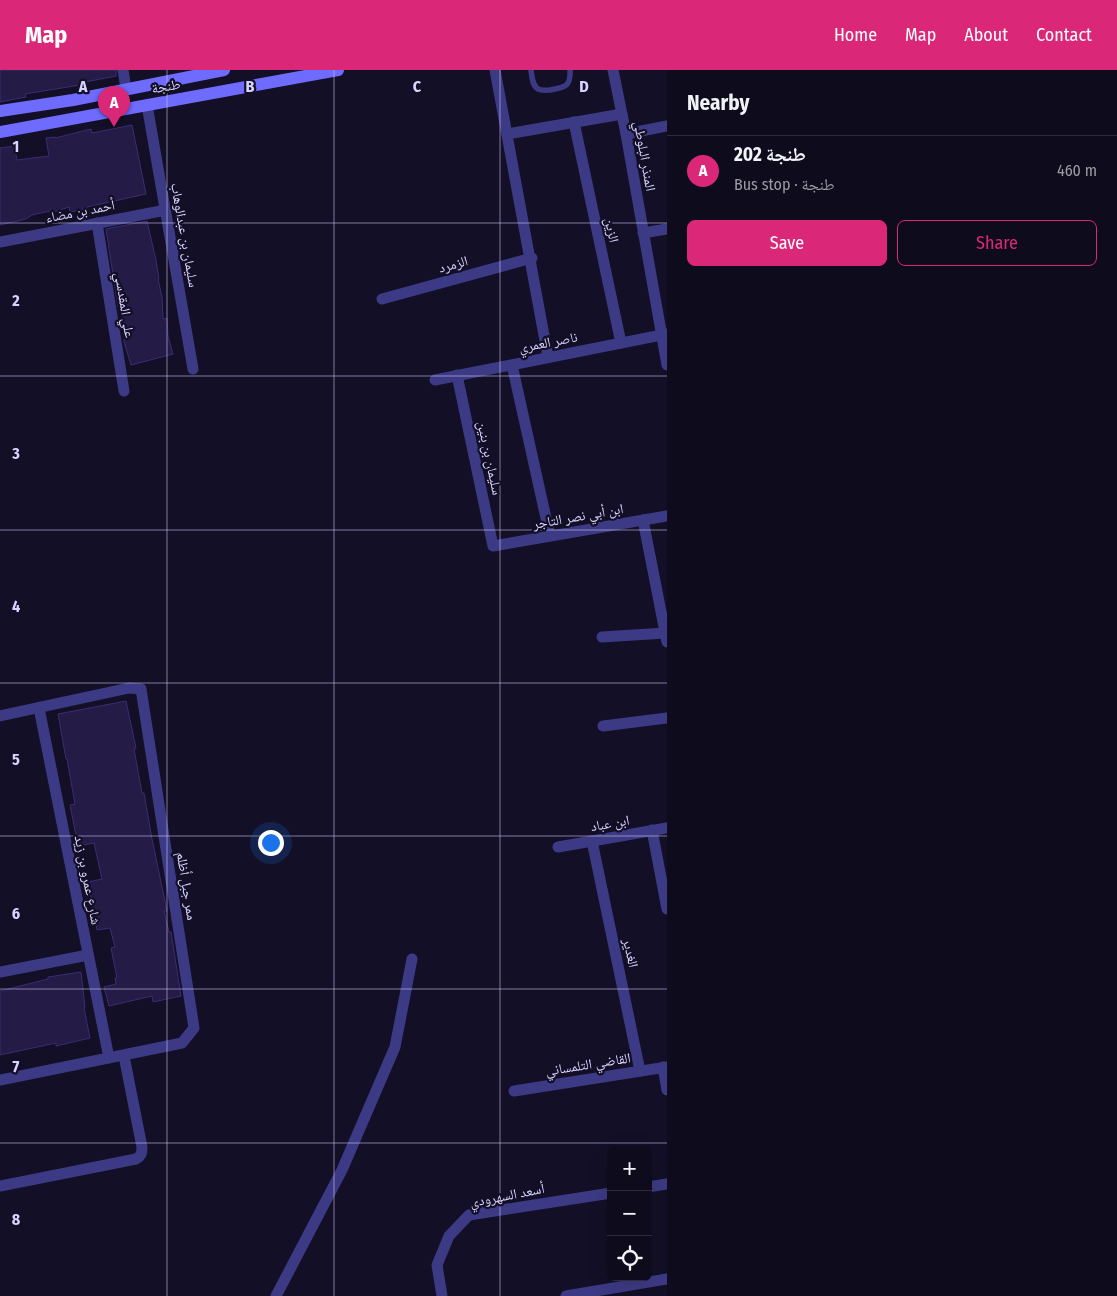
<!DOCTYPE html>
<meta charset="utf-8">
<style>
body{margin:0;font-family:"Fira Sans Condensed","Noto Naskh Arabic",sans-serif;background:#1c1929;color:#f1f3f6}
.controls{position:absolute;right:15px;bottom:15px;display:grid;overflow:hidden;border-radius:8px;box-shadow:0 5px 20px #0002}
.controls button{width:45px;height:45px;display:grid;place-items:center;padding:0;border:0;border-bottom:1px solid #2e2b3b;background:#0e0b1c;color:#f1f3f6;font:25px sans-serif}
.you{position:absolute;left:270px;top:772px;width:18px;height:18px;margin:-12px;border:4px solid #fff;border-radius:50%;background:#1a73e8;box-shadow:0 0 0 8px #1a73e833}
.badge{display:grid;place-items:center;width:32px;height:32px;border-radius:50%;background:#db2777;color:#fff;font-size:16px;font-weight:700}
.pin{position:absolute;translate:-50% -41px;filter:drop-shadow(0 1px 2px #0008)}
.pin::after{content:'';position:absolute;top:26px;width:18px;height:15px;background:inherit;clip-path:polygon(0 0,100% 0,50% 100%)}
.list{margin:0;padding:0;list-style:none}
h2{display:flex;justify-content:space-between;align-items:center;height:65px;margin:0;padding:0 20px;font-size:21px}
h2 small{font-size:16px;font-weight:400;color:#9b9ba3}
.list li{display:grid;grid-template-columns:32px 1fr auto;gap:15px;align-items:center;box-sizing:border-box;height:70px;padding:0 20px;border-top:1px solid #2e2b3b}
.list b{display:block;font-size:19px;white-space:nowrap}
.list p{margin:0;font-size:16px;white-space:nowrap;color:#9b9ba3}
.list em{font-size:16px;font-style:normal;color:#9b9ba3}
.actions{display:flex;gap:10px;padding:15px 20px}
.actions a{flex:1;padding:11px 0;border:1px solid #db2777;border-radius:8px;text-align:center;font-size:18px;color:#db2777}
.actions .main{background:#db2777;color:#fff}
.icon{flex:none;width:28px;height:28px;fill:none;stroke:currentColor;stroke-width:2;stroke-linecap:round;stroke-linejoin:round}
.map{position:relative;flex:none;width:667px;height:1226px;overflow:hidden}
header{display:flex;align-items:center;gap:30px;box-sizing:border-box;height:70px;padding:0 25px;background:#db2777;color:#fff}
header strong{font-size:24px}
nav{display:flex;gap:28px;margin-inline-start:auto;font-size:18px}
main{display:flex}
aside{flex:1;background:#0e0b1c}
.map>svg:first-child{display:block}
</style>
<header>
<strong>Map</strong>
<nav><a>Home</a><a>Map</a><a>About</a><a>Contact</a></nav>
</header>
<main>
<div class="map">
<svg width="667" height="1226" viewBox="0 0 667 1226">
<rect width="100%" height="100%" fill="#130f26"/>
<g fill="#241b47" stroke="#3b2d73">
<polygon points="0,0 116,0 116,6 80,13 80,15 25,24 26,27 0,32"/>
<polygon points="132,55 146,124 87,137 87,139 70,142 69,137 51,143 50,141 32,145 26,149 0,155 0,78 14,76 17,90 49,86 46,68 55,67 55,68 91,59 92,63"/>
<polygon points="147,151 156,190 159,209 158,209 162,227 163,249 167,248 168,266 173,284 131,295 124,272 125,257 121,236 118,237 106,159"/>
<polygon points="126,631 136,678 134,679 142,723 144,723 152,769 167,841 164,841 169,862 171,862 181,926 153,932 152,926 109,936 104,917 116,914 115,908 117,908 111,878 115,877 110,858 97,860 88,812 102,809 94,773 78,776 70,735 75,734 67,689 66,689 58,644"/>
<polygon points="81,902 85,937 84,938 90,968 56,976 56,973 0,985 0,921 48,909 48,907"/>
</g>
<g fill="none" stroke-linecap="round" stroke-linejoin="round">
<path stroke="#3d3a85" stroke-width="5.5" d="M531 0C532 7 532 15 538 19 542 21 546 20 550 20 565 17 571 17 570 0"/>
<g stroke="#3d3a85" stroke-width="11">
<polyline points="123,0 126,19"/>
<polyline points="495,0 548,287"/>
<polyline points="613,0 626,64 667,295"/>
<polyline points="147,35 193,299"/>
<polyline points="574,52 621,273"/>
<polyline points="507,64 622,44"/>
<polyline points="626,64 667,56"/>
<polyline points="97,153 124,321"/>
<polyline points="643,163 667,159"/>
<polyline points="0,172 166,140"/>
<polyline points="382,229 532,188"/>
<polyline points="512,295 550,466"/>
<polyline points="457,305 493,476 667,446"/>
<polyline points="435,310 667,264"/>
<polyline points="643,450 667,572"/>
<polyline points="602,567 665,563"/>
<polyline points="39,638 109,988"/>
<polyline points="0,646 129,618 141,619 194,958 182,973 0,1010"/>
<polyline points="603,656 667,648"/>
<polyline points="652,760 667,839"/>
<polyline points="592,771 640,1001"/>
<polyline points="558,777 667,758"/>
<polyline points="0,902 88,885"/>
<polyline points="663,997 667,1020"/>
<polyline points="514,1021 667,997"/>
<path d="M0 1116 136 1089C141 1086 142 1084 142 1077L124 986"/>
<polyline points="648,1117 667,1114"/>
<polyline points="276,1226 342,1100 395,977 412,889"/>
<polyline points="442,1226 437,1195 449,1166 469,1145 611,1123"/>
<polyline points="566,1226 667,1209"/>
</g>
<g stroke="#6f6bff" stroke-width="12">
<polyline points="0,41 73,30 224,0"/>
<polyline points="0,62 338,0"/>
</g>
</g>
<path fill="none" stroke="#d9d4ff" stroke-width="1" stroke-opacity="0.55" d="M167 0V1226M334 0V1226M500 0V1226M0 153H667M0 306H667M0 460H667M0 613H667M0 766H667M0 919H667M0 1073H667"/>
<g text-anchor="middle" stroke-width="4.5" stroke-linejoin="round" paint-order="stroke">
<g font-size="14" fill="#d9d4ff" stroke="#130f26">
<text transform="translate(166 16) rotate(-10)" y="5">طنجة</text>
<text transform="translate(645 86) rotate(80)" y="5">المنذر البلوطي</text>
<text transform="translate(80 141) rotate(-11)" y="5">أحمد بن مضاء</text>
<text transform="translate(612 160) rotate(78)" y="5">الزين</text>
<text transform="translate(185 165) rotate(80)" y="5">سليمان بن عبدالوهاب</text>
<text transform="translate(453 194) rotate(-15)" y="5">الزمرد</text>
<text transform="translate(125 235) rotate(81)" y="5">علي المقدسي</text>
<text transform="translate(548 272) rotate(-11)" y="5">ناصر العمري</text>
<text transform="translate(490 388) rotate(78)" y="5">سليمان بن بنين</text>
<text transform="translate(578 446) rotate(-10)" y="5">ابن أبي نصر التاجر</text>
<text transform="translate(610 753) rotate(-10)" y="5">ابن عباد</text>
<text transform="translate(88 810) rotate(79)" y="5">شارع عمرو بن زيد</text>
<text transform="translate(187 816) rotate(81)" y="5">ممر جبل أظلم</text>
<text transform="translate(631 883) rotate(78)" y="5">الغدير</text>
<text transform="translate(588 994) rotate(-9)" y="5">القاضي التلمساني</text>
<text transform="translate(507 1125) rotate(-11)" y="5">أسعد السهرودي</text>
</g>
</g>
<g font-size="16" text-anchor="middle" font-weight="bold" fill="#d9d4ff" stroke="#130f26" stroke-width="4.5" stroke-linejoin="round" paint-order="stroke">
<text x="83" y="22">A</text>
<text x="250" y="22">B</text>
<text x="417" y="22">C</text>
<text x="584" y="22">D</text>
<text x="16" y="82">1</text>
<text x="16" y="236">2</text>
<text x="16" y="389">3</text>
<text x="16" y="542">4</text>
<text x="16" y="695">5</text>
<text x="16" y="849">6</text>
<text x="16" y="1002">7</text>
<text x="16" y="1155">8</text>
</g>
</svg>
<div class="controls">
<button>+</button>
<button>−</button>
<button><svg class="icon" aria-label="locate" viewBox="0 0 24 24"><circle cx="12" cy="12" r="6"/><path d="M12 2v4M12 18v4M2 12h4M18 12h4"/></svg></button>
</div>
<div class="you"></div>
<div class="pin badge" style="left:114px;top:57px">A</div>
</div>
<aside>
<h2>Nearby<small></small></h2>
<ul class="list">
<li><span class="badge">A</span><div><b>طنجة 202</b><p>Bus stop · طنجة</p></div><em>460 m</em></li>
</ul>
<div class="actions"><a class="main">Save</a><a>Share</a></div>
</aside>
</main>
